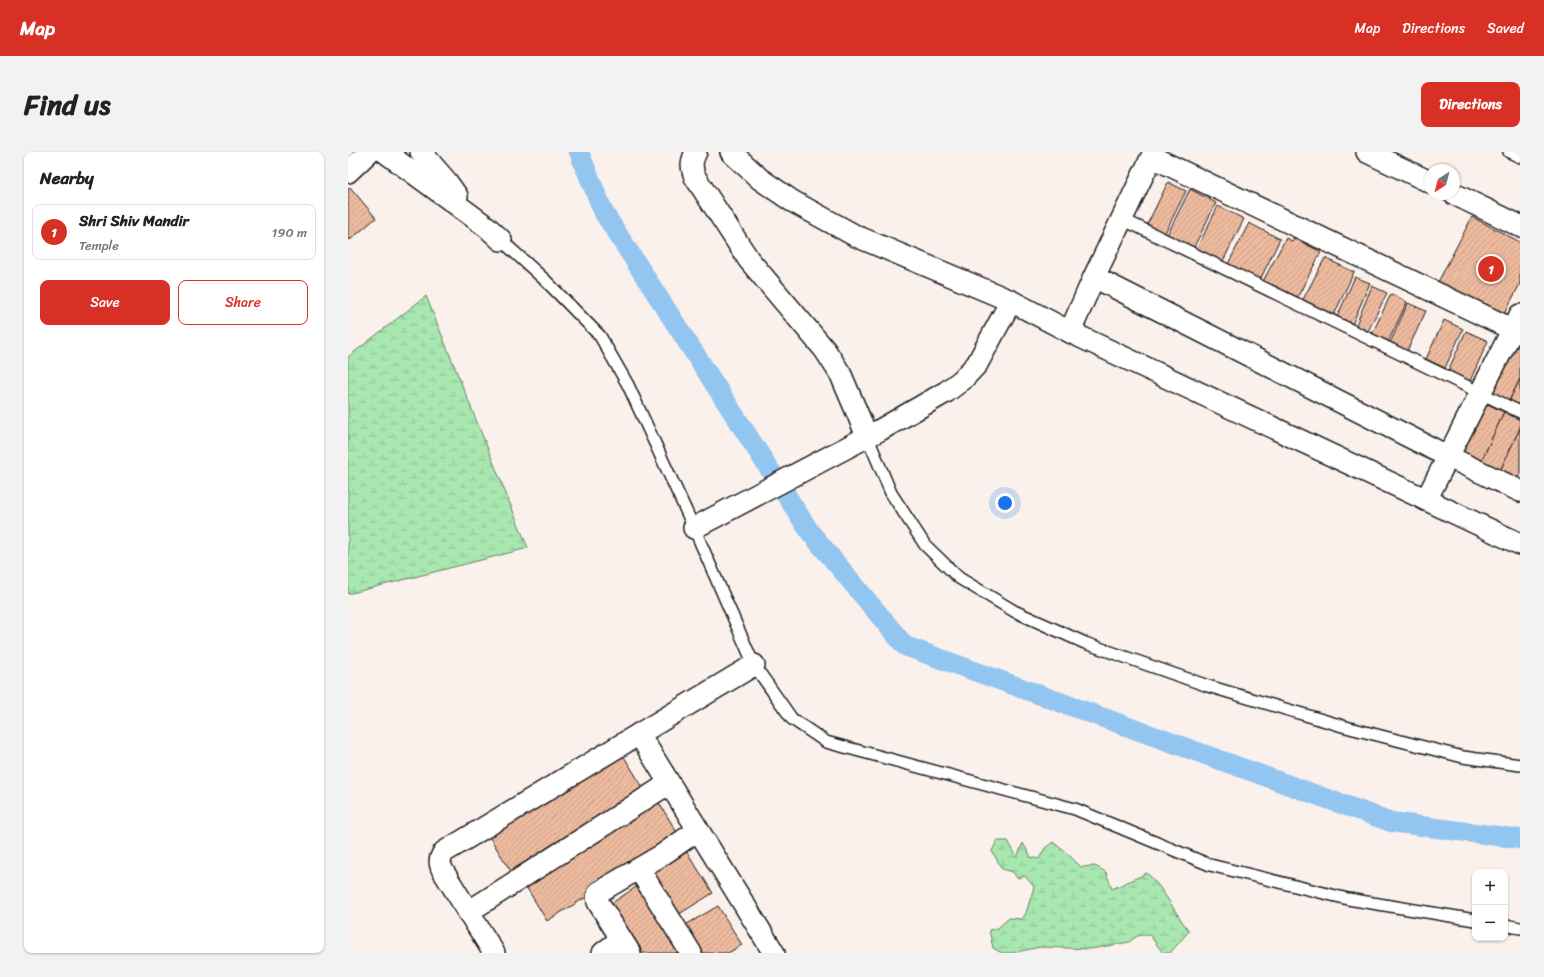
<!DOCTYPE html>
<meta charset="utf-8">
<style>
body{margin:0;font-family:Sriracha,sans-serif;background:#f2f2f2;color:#222}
.controls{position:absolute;right:12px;bottom:12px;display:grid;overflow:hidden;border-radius:8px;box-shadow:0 1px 3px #0004}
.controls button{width:36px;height:36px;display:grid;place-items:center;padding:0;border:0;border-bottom:1px solid #e0e0e0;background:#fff;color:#222;font:20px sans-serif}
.compass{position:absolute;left:1076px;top:12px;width:36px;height:36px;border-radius:50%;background:#fff;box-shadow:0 1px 3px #0004;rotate:216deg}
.you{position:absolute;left:657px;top:351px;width:14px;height:14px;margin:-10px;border:3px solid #fff;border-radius:50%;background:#1a73e8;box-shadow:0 0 0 6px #1a73e833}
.badge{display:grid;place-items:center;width:26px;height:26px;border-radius:50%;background:#d93025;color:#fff;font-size:13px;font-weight:700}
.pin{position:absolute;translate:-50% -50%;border:2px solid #fff;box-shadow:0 1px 4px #0006}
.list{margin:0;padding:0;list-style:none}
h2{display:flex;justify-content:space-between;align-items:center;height:52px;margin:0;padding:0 16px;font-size:17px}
h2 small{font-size:13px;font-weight:400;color:#767676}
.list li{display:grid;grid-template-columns:26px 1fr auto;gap:12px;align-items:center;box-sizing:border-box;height:56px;margin:0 8px 8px;padding:0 8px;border:1px solid #e0e0e0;border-radius:8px}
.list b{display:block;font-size:15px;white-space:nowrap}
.list p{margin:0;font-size:13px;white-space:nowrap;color:#767676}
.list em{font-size:13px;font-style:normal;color:#767676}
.actions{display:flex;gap:8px;padding:12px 16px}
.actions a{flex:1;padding:9px 0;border:1px solid #d93025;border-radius:8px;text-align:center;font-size:14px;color:#d93025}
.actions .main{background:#d93025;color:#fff}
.map{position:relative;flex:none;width:1172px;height:801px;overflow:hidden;border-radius:8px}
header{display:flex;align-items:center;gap:24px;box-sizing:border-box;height:56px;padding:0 20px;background:#d93025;color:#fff}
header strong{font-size:19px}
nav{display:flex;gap:22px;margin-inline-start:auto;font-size:14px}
.intro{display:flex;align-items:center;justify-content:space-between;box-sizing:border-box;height:96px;padding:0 24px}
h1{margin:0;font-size:28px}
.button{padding:10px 18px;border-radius:8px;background:#d93025;color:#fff;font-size:14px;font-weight:700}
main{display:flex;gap:24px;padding:0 24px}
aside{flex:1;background:#fff;border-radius:8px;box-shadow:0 1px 3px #0004}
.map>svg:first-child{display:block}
</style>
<header>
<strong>Map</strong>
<nav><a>Map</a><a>Directions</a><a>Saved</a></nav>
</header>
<div class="intro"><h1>Find us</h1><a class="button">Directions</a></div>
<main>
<aside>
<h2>Nearby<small></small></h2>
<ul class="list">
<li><span class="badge">1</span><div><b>Shri Shiv Mandir</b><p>Temple</p></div><em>190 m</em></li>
</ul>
<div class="actions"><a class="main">Save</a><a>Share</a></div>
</aside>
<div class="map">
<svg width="1172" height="801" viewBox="0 0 1172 801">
<defs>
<pattern id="wetland-marsh" width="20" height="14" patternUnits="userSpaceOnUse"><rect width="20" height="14" fill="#a8e7af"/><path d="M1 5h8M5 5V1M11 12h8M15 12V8" fill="none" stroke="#90c696"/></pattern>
<pattern id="building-hatch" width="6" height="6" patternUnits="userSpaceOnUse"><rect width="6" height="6" fill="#edba9e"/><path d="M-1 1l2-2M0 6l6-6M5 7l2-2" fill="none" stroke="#cb9f88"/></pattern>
</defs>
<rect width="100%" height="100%" fill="#fbf1ec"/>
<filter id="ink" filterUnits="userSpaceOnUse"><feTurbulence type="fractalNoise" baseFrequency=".025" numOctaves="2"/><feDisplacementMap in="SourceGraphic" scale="8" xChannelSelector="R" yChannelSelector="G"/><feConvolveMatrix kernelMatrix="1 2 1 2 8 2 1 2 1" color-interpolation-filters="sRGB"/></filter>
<g filter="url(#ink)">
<g fill="url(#wetland-marsh)" stroke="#628266">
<polygon points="78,144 180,396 0,442 0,205"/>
<path d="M649 689H660L669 705 675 691 683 705 691 707 697 696 705 690 721 703 733 715 747 714 758 720 764 737 799 721C817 738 826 760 841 779L822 801H815L801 782 789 784 781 790 743 797 692 795 664 801H654L645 796 641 778 650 776 661 766 674 767 678 761 686 735 677 724 669 726 665 720 654 717 644 699Z"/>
</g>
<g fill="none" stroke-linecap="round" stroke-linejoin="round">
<polyline stroke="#92c5ef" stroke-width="20" points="231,0 256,61 462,380 557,494 1043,670 1172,687"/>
</g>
<g fill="url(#building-hatch)" stroke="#1c1c1c">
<polygon points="820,30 838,39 815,85 797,77"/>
<polygon points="2,35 28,66 2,88 0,86 0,38"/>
<polygon points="842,37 868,51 845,97 819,83"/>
<polygon points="870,54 896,67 873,113 847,100"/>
<polygon points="1124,65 1172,90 1172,132 1156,162 1090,130"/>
<polygon points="901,71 932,87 910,132 878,116"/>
<polygon points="938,86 944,89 946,86 973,100 949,146 914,131"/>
<polygon points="977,106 1006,120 985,165 953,151"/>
<polygon points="1007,125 1022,131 1003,175 988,167"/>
<polygon points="1024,134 1039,141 1019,181 1007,175"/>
<polygon points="1043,142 1059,150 1040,190 1024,182"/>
<polygon points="1060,151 1078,159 1059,199 1042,191"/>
<polygon points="1096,168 1115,177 1097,216 1078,207"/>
<polygon points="1118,179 1140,189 1121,231 1099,221"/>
<polygon points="1164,192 1172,196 1172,227 1161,249 1141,239"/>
<polygon points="1172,227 1172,254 1161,249"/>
<polygon points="1135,250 1156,260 1133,310 1111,299"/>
<polygon points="1156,260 1172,268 1172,276 1152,319 1133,310"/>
<polygon points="1172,276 1172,322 1169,328 1152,319"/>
<polygon points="272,598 297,639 164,721 139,681"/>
<polygon points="308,646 333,687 199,769 174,728"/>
<polygon points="339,700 365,741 328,764 302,723"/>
<polygon points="291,733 333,801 292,801 261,753"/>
<polygon points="370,754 394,793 380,801 350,801 334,775"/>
</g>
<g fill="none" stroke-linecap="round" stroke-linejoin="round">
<defs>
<g id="lane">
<polyline points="1161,0 1172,5"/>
<polyline points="774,67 1172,260"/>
<polyline points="153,88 197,128 252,184 280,233 346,376 406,513 444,567 478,590 727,657 862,713 1000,747 1127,768"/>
<polyline points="519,284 543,341 577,393 611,426 666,459 737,491 860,534 998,575 1115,605 1172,613"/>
<polyline points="1157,773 1172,776"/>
</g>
<g id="street">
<polyline points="37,0 139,75 153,88"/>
<polyline points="73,0 99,30 109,44"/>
<path d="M348 0C343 10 343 15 347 25L401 108 477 198 493 223 519 284"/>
<polyline points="383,0 412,27 444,49 508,84 663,149 722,180 1172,392"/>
<polyline points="1019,0 1082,30"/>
<polyline points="804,5 1172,181"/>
<polyline points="0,20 21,0"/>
<polyline points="1106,42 1172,74"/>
<polyline points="746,125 1101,305 1172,339"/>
<polyline points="722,180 746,125 806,0"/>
<polyline points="1078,348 1172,163"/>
<polyline points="346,376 532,278 598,240 614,228 629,212 663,149"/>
<polyline points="406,513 291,582 426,801"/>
<polyline points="291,717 343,801"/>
<polyline points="120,760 320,632"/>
<path d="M146 801 95 719C91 711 91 707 96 700L291 582"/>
<polyline points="255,801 273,787"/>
<polyline points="282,801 250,750 249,745 251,740 314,703 350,678"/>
</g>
</defs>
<use href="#lane" stroke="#1c1c1c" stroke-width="14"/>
<use href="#street" stroke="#1c1c1c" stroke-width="24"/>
<use href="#lane" stroke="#fff" stroke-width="11"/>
<use href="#street" stroke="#fff" stroke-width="21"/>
</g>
</g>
</svg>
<div class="controls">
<button>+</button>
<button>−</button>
</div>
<svg class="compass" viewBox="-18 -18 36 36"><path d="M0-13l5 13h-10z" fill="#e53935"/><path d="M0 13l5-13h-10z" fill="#767676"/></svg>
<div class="you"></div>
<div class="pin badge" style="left:1143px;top:117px">1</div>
</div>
</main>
